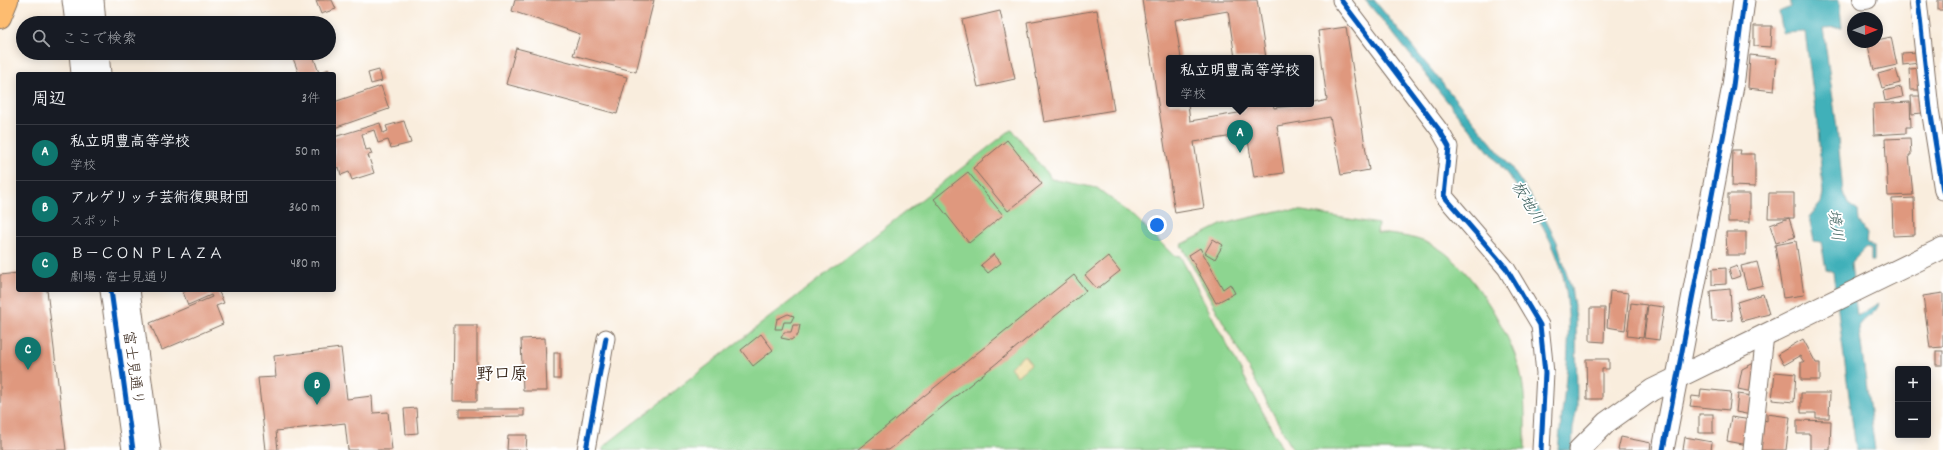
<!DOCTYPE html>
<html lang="ja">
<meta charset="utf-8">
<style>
body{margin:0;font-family:Dekko,"Klee One",sans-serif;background:#242831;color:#f1f3f6}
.controls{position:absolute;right:12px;bottom:12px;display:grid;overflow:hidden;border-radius:4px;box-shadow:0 2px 10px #0003}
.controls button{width:36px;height:36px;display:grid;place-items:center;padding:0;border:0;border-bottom:1px solid #363941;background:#171b24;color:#f1f3f6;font:20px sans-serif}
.compass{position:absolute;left:1847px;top:12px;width:36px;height:36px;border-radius:50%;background:#171b24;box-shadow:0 2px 10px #0003;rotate:89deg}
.you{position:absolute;left:1157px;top:225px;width:14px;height:14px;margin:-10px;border:3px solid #fff;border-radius:50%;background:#1a73e8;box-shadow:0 0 0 6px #1a73e833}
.badge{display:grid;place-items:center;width:26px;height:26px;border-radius:50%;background:#0f766e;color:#fff;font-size:13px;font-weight:700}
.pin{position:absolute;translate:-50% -33px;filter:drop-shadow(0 1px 2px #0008)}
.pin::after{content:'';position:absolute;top:21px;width:14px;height:12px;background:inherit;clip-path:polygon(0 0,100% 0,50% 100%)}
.popup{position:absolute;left:1166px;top:55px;width:148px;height:52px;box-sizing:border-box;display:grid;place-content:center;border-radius:4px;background:#171b24;filter:drop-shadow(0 1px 3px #0005);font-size:13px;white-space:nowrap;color:#9ea1a6}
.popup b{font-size:15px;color:#f1f3f6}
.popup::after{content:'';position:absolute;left:50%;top:100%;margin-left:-8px;border:8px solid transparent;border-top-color:#171b24}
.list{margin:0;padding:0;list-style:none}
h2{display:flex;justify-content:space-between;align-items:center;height:52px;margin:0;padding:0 16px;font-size:17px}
h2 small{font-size:13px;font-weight:400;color:#9ea1a6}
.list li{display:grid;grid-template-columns:26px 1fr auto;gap:12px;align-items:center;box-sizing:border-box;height:56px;padding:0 16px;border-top:1px solid #363941}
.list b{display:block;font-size:15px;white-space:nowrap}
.list p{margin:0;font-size:13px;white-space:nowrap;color:#9ea1a6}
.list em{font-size:13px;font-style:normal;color:#9ea1a6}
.icon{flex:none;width:22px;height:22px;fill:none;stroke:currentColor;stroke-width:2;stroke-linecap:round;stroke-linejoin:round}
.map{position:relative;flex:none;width:1943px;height:450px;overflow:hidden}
.search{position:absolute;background:#171b24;box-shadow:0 2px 10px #0003;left:16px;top:16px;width:320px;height:44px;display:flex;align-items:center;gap:10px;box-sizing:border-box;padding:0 14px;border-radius:22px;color:#9ea1a6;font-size:15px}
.panel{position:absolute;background:#171b24;box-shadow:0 2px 10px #0003;left:16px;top:72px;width:320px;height:220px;border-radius:4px}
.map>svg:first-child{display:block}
</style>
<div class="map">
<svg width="1943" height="450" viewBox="0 0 1943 450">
<rect width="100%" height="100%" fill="#fff"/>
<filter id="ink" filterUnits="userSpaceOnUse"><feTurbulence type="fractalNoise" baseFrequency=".025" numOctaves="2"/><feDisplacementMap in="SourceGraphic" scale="8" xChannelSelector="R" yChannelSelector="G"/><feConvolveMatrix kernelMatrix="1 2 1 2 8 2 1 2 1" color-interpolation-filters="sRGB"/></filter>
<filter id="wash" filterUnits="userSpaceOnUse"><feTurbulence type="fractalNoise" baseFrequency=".012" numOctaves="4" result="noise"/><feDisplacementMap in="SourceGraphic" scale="16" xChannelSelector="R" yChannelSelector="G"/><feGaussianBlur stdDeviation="0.9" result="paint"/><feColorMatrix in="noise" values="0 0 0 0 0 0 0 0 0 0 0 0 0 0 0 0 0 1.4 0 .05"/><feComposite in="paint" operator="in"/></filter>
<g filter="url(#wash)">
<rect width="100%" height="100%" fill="#f9eddd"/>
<g fill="#8dd590" stroke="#648057">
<polygon points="1012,129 1051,179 1097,188 1136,218 1173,255 1180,256 1283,450 603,450 604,446"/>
<path d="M1282 210 1302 211 1378 224 1377 233C1399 235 1419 237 1438 248 1473 269 1516 341 1522 380 1526 403 1525 427 1525 450H1293L1181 245 1223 224Z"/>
</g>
<polygon fill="#eeda9e" stroke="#94825e" points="1024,355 1031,364 1017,376 1010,367"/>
<g fill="#40b0b9" stroke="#3e6d6c">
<path d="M1365 0H1374L1511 167 1544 217 1557 242 1571 288 1576 318 1577 407 1573 428 1572 450H1558C1563 397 1573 344 1566 291 1556 220 1493 159 1451 106 1422 71 1395 34 1365 0Z"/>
<path d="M1790 0H1839L1842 27 1823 28 1837 128 1843 193 1848 204 1858 211 1859 221 1867 234 1866 242 1874 248V261H1871V249L1867 247 1851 263 1857 316 1879 303C1877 315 1862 317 1859 328L1875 450H1856L1833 272 1826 269 1821 242 1814 241 1809 217 1821 203 1823 193 1818 130 1805 32 1783 33 1779 12 1790 7Z"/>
</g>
<g id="blocks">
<g fill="#df987e">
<polygon points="320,0 332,0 336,9 321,14 316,1"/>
<polygon points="515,0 654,0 636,72 573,55 580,34 512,11"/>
<polygon points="1142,0 1257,0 1266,58 1235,58 1228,11 1175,20 1181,58 1169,58 1169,104 1188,104 1190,121 1244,112 1243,104 1273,104 1274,108 1311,104 1327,100 1318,31 1346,27 1369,170 1341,175 1330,117 1277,126 1284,173 1254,177 1247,134 1194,142 1204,208 1175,213"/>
<rect x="1938" y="0" width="5" height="10"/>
<polygon points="1097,10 1114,110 1044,122 1027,22"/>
<polygon points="1000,11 1015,79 978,87 962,20"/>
<polygon points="1754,26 1772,26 1771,47 1754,46"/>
<polygon points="1891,37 1897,65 1874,70 1867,42 1877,42 1877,40"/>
<polygon points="516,48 627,77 617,114 506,84"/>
<polygon points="1918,52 1919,63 1903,65 1902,53"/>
<polygon points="291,53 321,53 322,56 314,58 319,73 329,69 331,74 299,74"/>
<polygon points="1750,55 1777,58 1774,91 1748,88"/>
<polygon points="1922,68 1923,90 1910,90 1909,69"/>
<polygon points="1896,69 1900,83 1882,88 1878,74"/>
<polygon points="379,70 382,81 371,84 368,73"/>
<polygon points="381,86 389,109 334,128 334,102"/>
<polygon points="1901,87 1903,97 1885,101 1883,91"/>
<polygon points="1911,96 1921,96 1922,113 1912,114"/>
<polygon points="1910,102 1911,127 1906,127 1906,133 1874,135 1873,104"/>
<polygon points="404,121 411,143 391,148 388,140 378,143 374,130 362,134 366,150 370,149 372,154 368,155 374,173 352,180 349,172 341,175 339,167 334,169 334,137 380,123 383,133 388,131 386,126"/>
<polygon points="1910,138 1911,155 1909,155 1913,195 1888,196 1885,139"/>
<polygon points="1007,140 1042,184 1008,211 973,168"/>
<polygon points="1733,150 1741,150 1740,154 1755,154 1755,187 1732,186"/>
<polygon points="968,172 1003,215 969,243 934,199"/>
<polygon points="1769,193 1794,193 1794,218 1768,218"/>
<rect x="1728" y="194" width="22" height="28"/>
<polygon points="1914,198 1915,235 1893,236 1892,199"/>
<polygon points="1789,218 1795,237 1776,243 1770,225"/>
<polygon points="1726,232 1746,232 1746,255 1727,255"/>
<polygon points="1213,239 1223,245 1215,259 1205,253"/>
<polygon points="1796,241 1804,295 1783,298 1775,245"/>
<polygon points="1200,248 1223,289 1230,284 1235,293 1216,303 1189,255"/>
<polygon points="994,254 1001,263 988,273 981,265"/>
<polygon points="1108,256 1120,271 1097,289 1085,275"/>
<polygon points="1757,262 1763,285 1747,289 1741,266"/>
<polygon points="1737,266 1740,276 1732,279 1729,269"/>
<polygon points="1726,268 1726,284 1712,285 1712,269"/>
<polygon points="18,273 18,290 47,290 66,450 0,450 0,275"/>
<polygon points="1074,275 1086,291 889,450 857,450"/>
<polygon points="1730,289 1732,320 1712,321 1710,291"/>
<polygon points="188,290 218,290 224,303 216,306 223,324 162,350 150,323 212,297 211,295 188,305 183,292"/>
<polygon points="1610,291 1629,293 1625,330 1607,327"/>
<polygon points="1943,293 1943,347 1930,348 1923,296"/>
<polygon points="1763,294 1769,314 1742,321 1737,302"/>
<polygon points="1631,303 1647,305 1643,338 1627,336"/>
<polygon points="1648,305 1664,307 1659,340 1644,338"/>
<polygon points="1590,308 1605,308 1604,342 1590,341"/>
<polygon points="788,314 794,316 791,322 784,322 782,329 775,329 777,319"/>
<polygon points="454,325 477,325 477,401 453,401"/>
<polygon points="793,325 800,325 798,335 791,340 781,338 784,332 791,332"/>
<polygon points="761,334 773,350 753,366 741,350"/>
<polygon points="545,338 547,391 523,391 521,339"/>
<polygon points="1803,339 1816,363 1820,363 1820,380 1801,380 1801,362 1804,362 1800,356 1784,365 1778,354"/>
<polygon points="341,348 347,399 372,396 373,413 388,412 392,450 348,450 345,423 276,431 278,450 266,450 258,378 276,377 274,356"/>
<rect x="1936" y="351" width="7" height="14"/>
<rect x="554" y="353" width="6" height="26"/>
<polygon points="1586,359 1609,359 1609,369 1602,369 1602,399 1587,399"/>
<polygon points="1762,359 1757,393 1738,389 1742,369"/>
<polygon points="1775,372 1796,374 1794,402 1772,400"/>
<polygon points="1701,389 1731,392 1729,410 1690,406 1692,396 1700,397"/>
<polygon points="1801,393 1830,393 1829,418 1816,418 1816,413 1801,413"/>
<polygon points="1738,394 1753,396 1751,415 1736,412"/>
<polygon points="416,408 418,433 406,434 404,409"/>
<polygon points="459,409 524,409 524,416 459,417"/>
<rect x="1699" y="414" width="14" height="19"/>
<polygon points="1767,414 1790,417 1786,450 1761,450 1764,420 1767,421"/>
<polygon points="1731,417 1752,420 1748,445 1727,441"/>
<polygon points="1797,420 1831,421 1830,450 1810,450 1810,434 1797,434"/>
<polygon points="508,435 527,435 526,450 507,450"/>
<polygon points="1621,437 1651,443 1650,450 1618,450"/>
<polygon points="1685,437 1712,442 1711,450 1683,450"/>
</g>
</g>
</g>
<g filter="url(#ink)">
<use href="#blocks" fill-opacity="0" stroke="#7e6e61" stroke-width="1"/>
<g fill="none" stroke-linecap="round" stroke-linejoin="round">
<defs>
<g id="minor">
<polyline points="1341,0 1440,131 1449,147 1444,196 1506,268 1540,325 1545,373 1541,450"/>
<polyline points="1918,0 1930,109 1943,191"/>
<polyline points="1862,1 1868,0"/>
<polyline points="586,450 606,338"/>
<polyline points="1752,450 1765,335"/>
</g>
<g id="tertiary">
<polyline points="73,0 76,23"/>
<polyline points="93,0 95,23"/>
<polyline points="80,53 82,74"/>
<polyline points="98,53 100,74"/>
<polyline points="111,290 133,450"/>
<polyline points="129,290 150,450"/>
<polyline points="1579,450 1607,422 1652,390 1943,248"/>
<polyline points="1663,450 1733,86 1744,0"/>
</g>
<polyline id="primary" points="0,17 7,0"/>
</defs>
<use href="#minor" stroke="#7e6e61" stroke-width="19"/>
<use href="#tertiary" stroke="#7e6e61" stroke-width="23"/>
<use href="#primary" stroke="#7e6e61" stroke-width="24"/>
<use href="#minor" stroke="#fff" stroke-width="17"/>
<use href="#tertiary" stroke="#fff" stroke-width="21"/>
<use href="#primary" stroke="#fdbc70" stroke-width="22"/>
<defs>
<g id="cycleway">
<polyline points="1341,0 1440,131 1449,147 1444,196 1506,268 1540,325 1545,373 1541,450"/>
<polyline points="1918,0 1930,109 1943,191"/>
<polyline points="111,290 133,450"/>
<polyline points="586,450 606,338"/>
<polyline points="1663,450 1733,86 1744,0"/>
</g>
</defs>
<use href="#cycleway" stroke="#fff" stroke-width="8"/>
<use href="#cycleway" stroke="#0057b8" stroke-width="5"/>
</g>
</g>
<g text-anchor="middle" stroke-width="3.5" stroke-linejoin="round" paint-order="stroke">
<g font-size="15" fill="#3b2a1e" stroke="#fff">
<text transform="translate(134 368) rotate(82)" y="5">富士見通り</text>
</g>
<g font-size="16" font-style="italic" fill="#3d605c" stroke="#fff">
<text transform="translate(1529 202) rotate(59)" y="6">板地川</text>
<text transform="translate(1837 225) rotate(83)" y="6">境川</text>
</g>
<g font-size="17" font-weight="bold" fill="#3b2a1e" stroke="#fff">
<text x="502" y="379">野口原</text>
</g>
</g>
</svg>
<div class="controls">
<button>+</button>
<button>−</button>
</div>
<svg class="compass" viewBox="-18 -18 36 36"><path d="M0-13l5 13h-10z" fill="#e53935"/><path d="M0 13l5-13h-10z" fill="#9ea1a6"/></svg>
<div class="you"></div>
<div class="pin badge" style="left:1240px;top:153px">A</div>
<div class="popup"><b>私立明豊高等学校</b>学校</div>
<div class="pin badge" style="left:317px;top:405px">B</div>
<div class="pin badge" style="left:28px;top:370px">C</div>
<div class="search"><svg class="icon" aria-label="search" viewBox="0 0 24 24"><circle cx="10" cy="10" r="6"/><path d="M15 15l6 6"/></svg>ここで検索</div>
<section class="panel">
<h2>周辺<small>3件</small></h2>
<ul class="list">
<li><span class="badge">A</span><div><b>私立明豊高等学校</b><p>学校</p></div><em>50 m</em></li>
<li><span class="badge">B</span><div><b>アルゲリッチ芸術復興財団</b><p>スポット</p></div><em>360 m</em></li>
<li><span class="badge">C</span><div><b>Ｂ－ＣＯＮ ＰＬＡＺＡ</b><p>劇場 · 富士見通り</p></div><em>480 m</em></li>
</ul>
</section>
</div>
